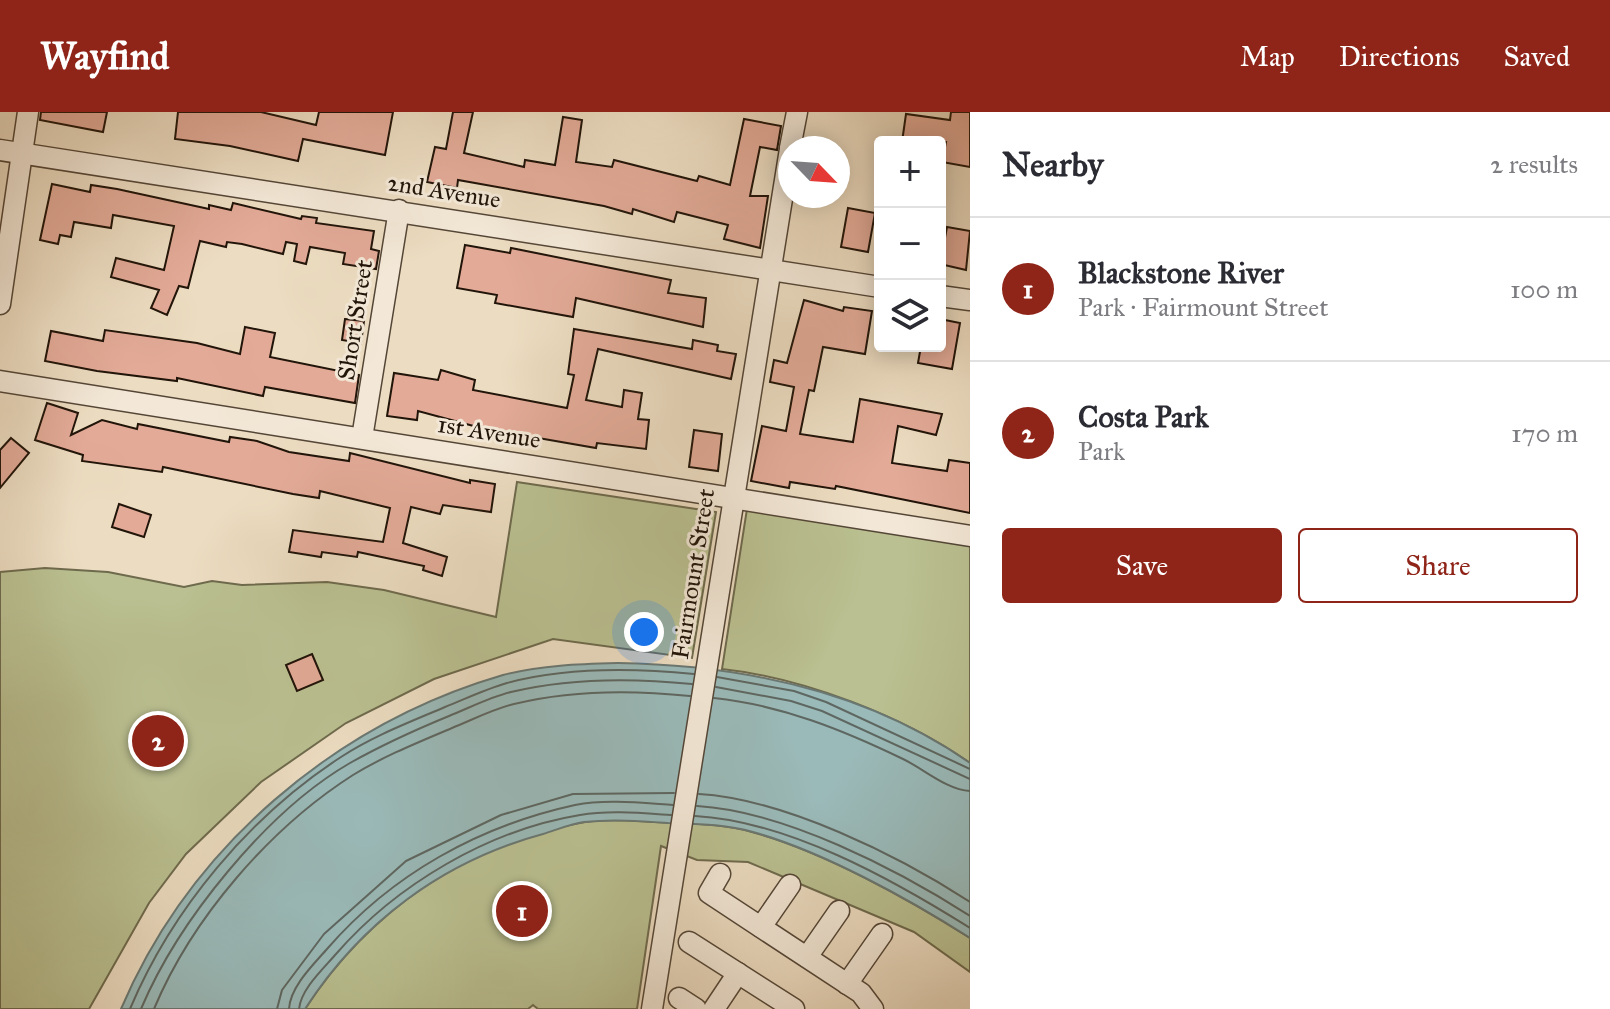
<!DOCTYPE html>
<meta charset="utf-8">
<style>
body{margin:0;font-family:"IM FELL Great Primer",serif;background:#f2f2f3;color:#2b2b33}
.controls{position:absolute;right:24px;top:24px;display:grid;overflow:hidden;border-radius:8px;box-shadow:0 4px 20px #0003}
.controls button{width:72px;height:72px;display:grid;place-items:center;padding:0;border:0;border-bottom:2px solid #e1e1e2;background:#fff;color:#2b2b33;font:40px sans-serif}
.compass{position:absolute;left:778px;top:24px;width:72px;height:72px;border-radius:50%;background:#fff;box-shadow:0 4px 20px #0003;rotate:115deg}
.you{position:absolute;left:644px;top:520px;width:28px;height:28px;margin:-20px;border:6px solid #fff;border-radius:50%;background:#1a73e8;box-shadow:0 0 0 12px #1a73e833}
.badge{display:grid;place-items:center;width:52px;height:52px;border-radius:50%;background:#8f2418;color:#fff;font-size:26px;font-weight:700}
.pin{position:absolute;translate:-50% -50%;border:4px solid #fff;box-shadow:0 2px 8px #0006}
.list{margin:0;padding:0;list-style:none}
h2{display:flex;justify-content:space-between;align-items:center;height:104px;margin:0;padding:0 32px;font-size:34px}
h2 small{font-size:26px;font-weight:400;color:#7c7c81}
.list li{display:grid;grid-template-columns:52px 1fr auto;gap:24px;align-items:center;box-sizing:border-box;height:144px;padding:0 32px;border-top:2px solid #e1e1e2}
.list b{display:block;font-size:30px;white-space:nowrap}
.list p{margin:0;font-size:26px;white-space:nowrap;color:#7c7c81}
.list em{font-size:26px;font-style:normal;color:#7c7c81}
.actions{display:flex;gap:16px;padding:24px 32px}
.actions a{flex:1;padding:18px 0;border:2px solid #8f2418;border-radius:8px;text-align:center;font-size:28px;color:#8f2418}
.actions .main{background:#8f2418;color:#fff}
.icon{flex:none;width:44px;height:44px;fill:none;stroke:currentColor;stroke-width:2;stroke-linecap:round;stroke-linejoin:round}
.map{position:relative;flex:none;width:970px;height:897px;overflow:hidden}
header{display:flex;align-items:center;gap:48px;box-sizing:border-box;height:112px;padding:0 40px;background:#8f2418;color:#fff}
header strong{font-size:38px}
nav{display:flex;gap:44px;margin-inline-start:auto;font-size:28px}
main{display:flex}
aside{flex:1;background:#fff}
.map>svg:first-child{display:block}
</style>
<header>
<strong>Wayfind</strong>
<nav><a>Map</a><a>Directions</a><a>Saved</a></nav>
</header>
<main>
<div class="map">
<svg width="970" height="897" viewBox="0 0 970 897">
<rect width="100%" height="100%" fill="#ecdcc1"/>
<filter id="stains"><feTurbulence type="fractalNoise" baseFrequency=".0025" numOctaves="4"/><feColorMatrix values="0 0 0 0 .2 0 0 0 0 .09 0 0 0 0 .02 0 0 0 .5 -.17"/></filter>
<radialGradient id="worn" r=".72"><stop offset=".6" stop-color="#630" stop-opacity="0"/><stop offset="1" stop-color="#630" stop-opacity=".3"/></radialGradient>
<g fill="#bac091" stroke="#6e6a4d" stroke-width="2">
<polygon points="517,370 716,400 692,546 553,527 434,567 346,611 261,670 186,742 149,791 89,897 0,897 0,460 45,456 108,460 184,475 212,469 242,473 327,470 384,478 496,505"/>
<path d="M749 384 970 420V651C903 604 804 566 722 557Z"/>
<path d="M654 710C686 712 721 711 752 720 822 739 909 787 970 826V860L914 820 748 750 697 748 661 734 637 897H538L533 893 528 897H305C367 802 467 730 580 711 604 706 630 709 654 710Z"/>
</g>
<path fill="#9abab9" stroke="#6a7873" stroke-width="2" d="M618 551C742 553 867 579 970 651V826C909 787 822 739 753 720 725 712 696 712 668 711 640 709 612 707 584 710 570 712 556 718 543 722 443 749 361 810 305 897H121C190 735 335 612 503 563 541 553 580 552 618 551Z"/>
<g fill="none" stroke-linecap="round" stroke-linejoin="round">
<g stroke="#5e6761" stroke-width="2">
<polyline points="717,565 794,579 826,590 970,657"/>
<polyline points="716,575 791,589 822,599 970,667"/>
<path d="M714 586C781 593 843 618 903 647 924 657 947 678 970 679"/>
<path d="M699 682C784 687 898 743 970 790"/>
<path d="M697 694C784 699 897 757 970 804"/>
<path d="M695 704C788 709 892 767 970 816"/>
<path d="M130 897C172 797 250 704 341 645 373 624 410 610 445 595 465 587 486 577 507 571 566 555 633 556 694 562"/>
<path d="M141 897C178 809 267 699 350 651 382 633 415 618 449 604 469 596 490 585 511 580 569 566 633 566 692 572"/>
<path d="M154 897C192 806 270 716 353 663 384 644 419 630 452 616 472 608 493 597 514 592 571 578 633 578 690 584"/>
<polyline points="277,897 282,878 324,822 406,749 501,703 573,682 674,681"/>
<path d="M289 897C290 875 313 853 327 837 392 762 479 714 575 693 606 687 642 691 673 693"/>
<path d="M299 897C301 877 323 857 336 842 396 773 488 718 580 703 609 698 641 701 671 703"/>
</g>
</g>
<g fill="#e2aa97" stroke="#211409" stroke-width="2">
<polygon points="41,0 107,0 103,20 40,8"/>
<polygon points="178,0 261,0 316,13 319,0 393,0 385,43 303,27 298,49 230,34 175,27"/>
<polygon points="453,0 473,0 464,41 524,55 525,48 555,53 563,5 582,8 576,50 612,55 614,48 697,69 699,64 730,73 744,7 781,14 777,38 760,35 750,84 768,84 760,136 724,127 728,113 677,100 674,110 633,97 632,102 604,94 458,68 457,76 427,70 435,35 446,37"/>
<polygon points="951,0 970,0 970,55 942,50 946,30 902,30 906,2 950,8"/>
<polygon points="52,72 90,80 91,73 117,77 209,97 209,93 231,98 233,91 301,107 302,104 317,106 316,111 374,119 371,137 379,139 376,157 343,152 345,141 310,135 306,152 294,149 297,132 286,130 283,142 242,132 227,130 226,135 200,129 188,176 179,174 167,203 151,196 159,178 111,165 116,146 164,158 174,114 113,103 111,116 74,110 71,125 60,123 58,132 40,128"/>
<polygon points="848,96 875,101 868,140 841,135"/>
<polygon points="947,115 970,119 966,158 940,152"/>
<polygon points="465,133 510,141 511,136 671,168 668,181 706,186 703,215 576,186 573,205 495,191 497,183 457,176"/>
<polygon points="804,188 843,199 844,195 872,199 865,242 823,235 814,279 809,278 800,322 853,330 860,287 942,302 936,323 898,314 892,351 947,359 949,348 970,351 970,401 836,374 835,377 790,370 789,376 751,369 762,314 786,319 794,275 770,270 774,248 787,251"/>
<polygon points="345,207 364,209 361,231 342,228"/>
<polygon points="940,207 960,211 952,257 918,251 921,234 940,234"/>
<polygon points="245,215 275,221 270,245 359,263 355,291 265,275 263,284 177,266 177,269 97,259 45,249 51,219 103,229 105,218 197,231 240,242"/>
<polygon points="574,217 692,237 693,228 718,233 717,239 736,242 731,267 598,237 586,288 622,295 624,278 642,281 638,307 649,308 646,337 597,331 596,336 481,316 418,299 417,308 387,304 394,261 438,268 441,258 475,268 473,278 567,296 574,263 568,262"/>
<polygon points="47,291 78,301 71,323 102,308 137,317 138,312 229,330 230,325 257,329 289,340 349,349 350,341 470,371 470,368 495,372 491,400 443,393 440,402 411,395 403,431 447,445 442,464 423,458 424,454 358,440 357,445 322,440 321,445 289,440 293,418 383,430 390,396 320,379 319,386 293,382 163,355 162,360 82,349 83,343 35,328"/>
<polygon points="694,318 722,322 718,359 689,355"/>
<polygon points="11,326 29,341 0,376 0,338"/>
<polygon points="119,392 151,403 144,425 112,415"/>
<polygon points="312,542 323,568 297,579 286,553"/>
</g>
<g fill="none" stroke-linecap="round" stroke-linejoin="round">
<defs>
<g id="minor">
<polyline points="790,36 797,0"/>
<polyline points="0,38 880,175"/>
<polyline points="940,184 970,188"/>
<polyline points="0,192 28,0"/>
<polyline points="0,269 970,424"/>
<polyline points="362,326 399,98"/>
<polyline points="720,762 709,781 861,881 873,897"/>
<polyline points="761,815 790,773"/>
<polyline points="689,830 794,897"/>
<polyline points="807,845 839,799"/>
<polyline points="847,872 882,822"/>
<polyline points="679,886 696,897"/>
<polyline points="652,897 790,37"/>
<polyline points="714,897 738,861"/>
</g>
</defs>
<use href="#minor" stroke="#544637" stroke-width="23"/>
<use href="#minor" stroke="#f3e8d7" stroke-width="20"/>
</g>
<g text-anchor="middle" stroke-width="6" stroke-linejoin="round" paint-order="stroke">
<g font-size="24" fill="#211409" stroke="#f3e8d7">
<text transform="translate(444 79) rotate(9)" y="8">2nd Avenue</text>
<text transform="translate(355 208) rotate(-81)" y="8">Short Street</text>
<text transform="translate(489 320) rotate(9)" y="8">1st Avenue</text>
<text transform="translate(693 462) rotate(-81)" y="8">Fairmount Street</text>
</g>
</g>
<rect width="100%" height="100%" filter="url(#stains)"/>
<rect width="100%" height="100%" fill="url(#worn)"/>
</svg>
<div class="controls">
<button>+</button>
<button>−</button>
<button><svg class="icon" aria-label="layers" viewBox="0 0 24 24"><path d="M12 4l9 5-9 5-9-5zM3 14l9 5 9-5"/></svg></button>
</div>
<svg class="compass" viewBox="-18 -18 36 36"><path d="M0-13l5 13h-10z" fill="#e53935"/><path d="M0 13l5-13h-10z" fill="#7c7c81"/></svg>
<div class="you"></div>
<div class="pin badge" style="left:522px;top:799px">1</div>
<div class="pin badge" style="left:158px;top:629px">2</div>
</div>
<aside>
<h2>Nearby<small>2 results</small></h2>
<ul class="list">
<li><span class="badge">1</span><div><b>Blackstone River</b><p>Park · Fairmount Street</p></div><em>100 m</em></li>
<li><span class="badge">2</span><div><b>Costa Park</b><p>Park</p></div><em>170 m</em></li>
</ul>
<div class="actions"><a class="main">Save</a><a>Share</a></div>
</aside>
</main>
